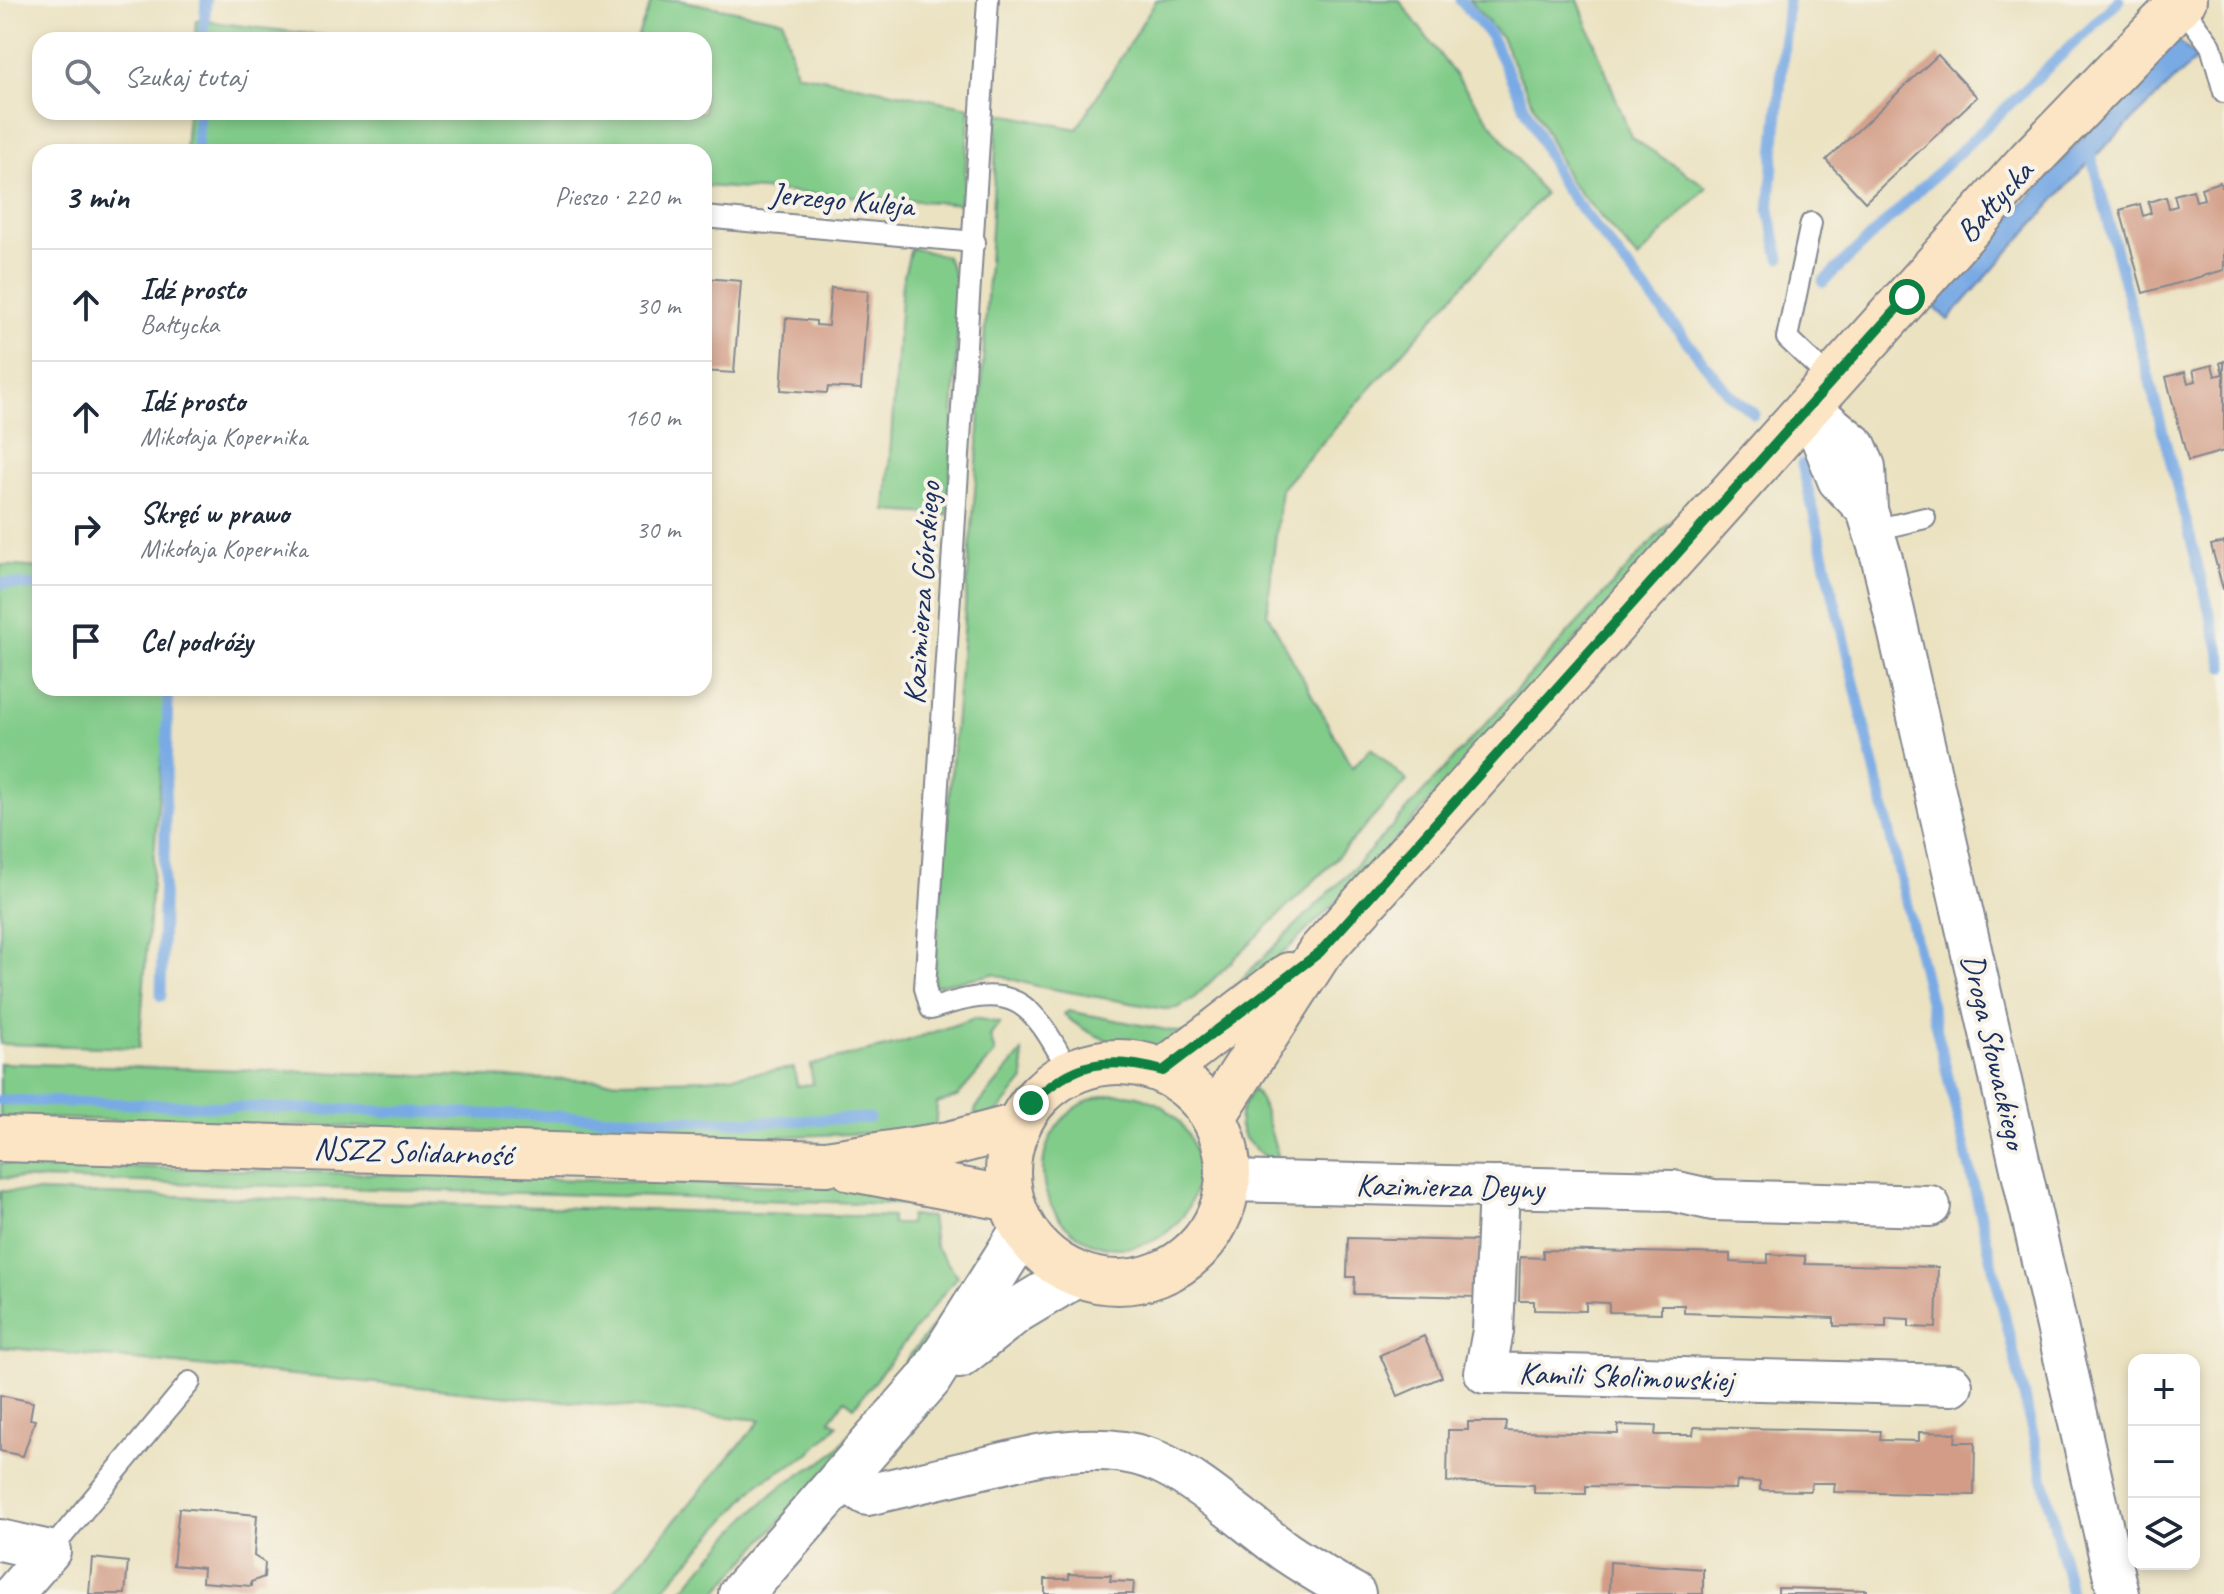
<!DOCTYPE html>
<html lang="pl">
<meta charset="utf-8">
<style>
body{margin:0;font-family:Caveat,sans-serif;background:#f2f2f3;color:#1f2937}
.controls{position:absolute;right:24px;bottom:24px;display:grid;overflow:hidden;border-radius:16px;box-shadow:0 4px 12px #0003}
.controls button{width:72px;height:72px;display:grid;place-items:center;padding:0;border:0;border-bottom:2px solid #e0e1e3;background:#fff;color:#1f2937;font:40px sans-serif}
.stop{position:absolute;width:24px;height:24px;margin:-18px;border:6px solid #0b8043;border-radius:50%;background:#fff}
.stop.end{background:#0b8043;border-color:#fff;box-shadow:0 2px 8px #0008}
.list{margin:0;padding:0;list-style:none}
h2{display:flex;justify-content:space-between;align-items:center;height:104px;margin:0;padding:0 32px;font-size:34px}
h2 small{font-size:26px;font-weight:400;color:#747a83}
.list li{display:grid;grid-template-columns:52px 1fr auto;gap:24px;align-items:center;box-sizing:border-box;height:112px;padding:0 32px;border-top:2px solid #e0e1e3}
.list b{display:block;font-size:30px;white-space:nowrap}
.list p{margin:0;font-size:26px;white-space:nowrap;color:#747a83}
.list em{font-size:26px;font-style:normal;color:#747a83}
.icon{flex:none;width:44px;height:44px;fill:none;stroke:currentColor;stroke-width:2;stroke-linecap:round;stroke-linejoin:round}
.map{position:relative;flex:none;width:2224px;height:1594px;overflow:hidden}
.search{position:absolute;background:#fff;box-shadow:0 4px 12px #0003;left:32px;top:32px;width:680px;height:88px;display:flex;align-items:center;gap:20px;box-sizing:border-box;padding:0 28px;border-radius:24px;color:#747a83;font-size:30px}
.panel{position:absolute;background:#fff;box-shadow:0 4px 12px #0003;left:32px;top:144px;width:680px;height:552px;border-radius:24px}
.map>svg:first-child{display:block}
</style>
<div class="map">
<svg width="2224" height="1594" viewBox="0 0 2224 1594">
<rect width="100%" height="100%" fill="#f7f3e8"/>
<filter id="ink" filterUnits="userSpaceOnUse"><feTurbulence type="fractalNoise" baseFrequency=".0125" numOctaves="2"/><feDisplacementMap in="SourceGraphic" scale="16" xChannelSelector="R" yChannelSelector="G"/><feConvolveMatrix kernelMatrix="1 2 1 2 8 2 1 2 1" color-interpolation-filters="sRGB"/></filter>
<filter id="wash" filterUnits="userSpaceOnUse"><feTurbulence type="fractalNoise" baseFrequency=".006" numOctaves="4" result="noise"/><feDisplacementMap in="SourceGraphic" scale="32" xChannelSelector="R" yChannelSelector="G"/><feGaussianBlur stdDeviation="1.8" result="paint"/><feColorMatrix in="noise" values="0 0 0 0 0 0 0 0 0 0 0 0 0 0 0 0 0 1.4 0 .05"/><feComposite in="paint" operator="in"/></filter>
<g filter="url(#wash)">
<rect width="100%" height="100%" fill="#ebe2c1"/>
<g fill="#82cc8a" stroke="#4e7e74" stroke-width="2">
<polygon points="652,0 678,0 783,20 796,73 970,107 963,204 704,186 704,152 185,152 188,112 704,112 704,40 636,40"/>
<polygon points="1156,0 1399,0 1544,194 1281,489 1267,613 1352,768 1371,748 1407,781 1323,872 1193,999 1178,1008 1164,1009 1036,986 994,974 933,986 976,479 998,113 1077,129"/>
<polygon points="1469,0 1578,0 1631,137 1707,187 1638,259 1570,182 1501,37"/>
<polygon points="196,20 359,40 195,40"/>
<polygon points="911,248 946,256 960,287 948,515 886,511 902,283"/>
<polygon points="1696,500 1700,503 1362,877 1273,963 1213,1007 1354,868 1665,527"/>
<polygon points="0,565 40,568 40,688 167,688 139,1048 0,1044"/>
<path d="M1068 1011 1188 1034C1181 1038 1173 1044 1166 1047 1137 1057 1084 1034 1064 1014Z"/>
<polygon points="975,1018 1000,1023 990,1036 995,1053 957,1097 937,1103 935,1131 729,1138 0,1117 0,1063 618,1081 705,1079 794,1068 797,1086 813,1084 810,1065 898,1044"/>
<polygon points="1022,1052 1024,1080 998,1112 972,1125 976,1108"/>
<path d="M1253 1089 1261 1100 1280 1162C1260 1157 1233 1136 1241 1112 1243 1104 1249 1096 1253 1089Z"/>
<circle cx="1120" cy="1171" r="77"/>
<polygon points="0,1163 821,1187 932,1198 931,1205 0,1178"/>
<polygon points="0,1191 892,1217 892,1224 909,1224 910,1216 931,1217 935,1246 957,1276 854,1407 845,1400 830,1420 838,1425 809,1454 759,1483 659,1594 612,1594 761,1420 0,1347"/>
<path d="M966 1283 974 1289 852 1441 715 1594H679C712 1557 744 1516 783 1485 800 1472 820 1466 836 1451Z"/>
</g>
<polygon fill="#79aae4" stroke="#4a6ca1" stroke-width="2" points="2177,40 2197,58 2083,168 1948,320 1932,305 2126,89"/>
<g fill="none" stroke-linecap="round" stroke-linejoin="round">
<g stroke="#79aae4" stroke-width="11">
<polyline points="1460,0 1490,35 1563,186 1727,392 1754,414"/>
<polyline points="203,40 206,0"/>
<polyline points="2089,147 2224,667"/>
<polyline points="197,152 199,112"/>
<polyline points="1780,258 1769,211 1788,0"/>
<polyline points="1823,282 2119,0"/>
<polyline points="1802,464 2071,1594"/>
<polyline points="0,583 40,586"/>
<polyline points="161,996 168,688"/>
<polyline points="0,1100 757,1122 869,1118"/>
</g>
</g>
<g id="blocks">
<g fill="#d29c86">
<polygon points="1938,55 1977,97 1865,202 1826,160"/>
<polygon points="2220,182 2224,193 2224,270 2143,293 2120,210 2140,204 2143,216 2151,213 2148,202 2166,197 2169,208 2177,206 2174,195 2193,190 2196,201 2204,199 2201,188"/>
<polygon points="704,278 741,281 734,373 704,371"/>
<polygon points="831,288 868,291 861,389 828,387 827,393 781,390 786,318 816,321 816,325 828,326"/>
<polygon points="2224,361 2224,451 2188,461 2166,377 2185,372 2188,383 2196,381 2193,370 2212,365 2215,376 2223,374 2220,363"/>
<polygon points="2224,542 2224,589 2223,589 2211,545"/>
<polygon points="1348,1238 1480,1241 1479,1297 1354,1294 1355,1277 1347,1277"/>
<polygon points="1543,1250 1730,1254 1730,1262 1749,1263 1768,1263 1768,1254 1805,1256 1805,1264 1938,1267 1936,1328 1909,1327 1909,1319 1886,1318 1886,1327 1834,1326 1834,1318 1684,1313 1684,1305 1661,1305 1661,1313 1609,1312 1609,1303 1586,1302 1586,1311 1534,1310 1534,1301 1519,1301 1520,1257 1543,1258"/>
<polygon points="1424,1336 1442,1377 1398,1396 1380,1355"/>
<polygon points="0,1395 33,1402 30,1419 35,1420 23,1456 0,1451"/>
<polygon points="1468,1422 1506,1422 1505,1431 1524,1432 1618,1434 1618,1425 1656,1426 1655,1435 1693,1435 1694,1427 1881,1431 1880,1440 1919,1441 1919,1432 1956,1433 1955,1442 1975,1442 1974,1495 1834,1492 1835,1483 1812,1483 1811,1491 1760,1490 1760,1482 1737,1481 1736,1489 1586,1486 1586,1494 1534,1493 1534,1485 1447,1482 1448,1430 1468,1430"/>
<polygon points="179,1508 257,1515 254,1556 265,1563 264,1577 251,1582 251,1586 202,1582 203,1568 173,1565"/>
<polygon points="92,1558 128,1562 125,1594 89,1594"/>
<polygon points="1610,1562 1703,1569 1703,1594 1609,1594"/>
<polygon points="1069,1574 1111,1575 1110,1581 1134,1582 1133,1594 1045,1594 1045,1579 1069,1579"/>
<polygon points="1778,1588 1867,1590 1867,1594 1778,1594"/>
</g>
</g>
</g>
<g filter="url(#ink)">
<use href="#blocks" fill-opacity="0" stroke="#838890" stroke-width="2"/>
<g fill="none" stroke-linecap="round" stroke-linejoin="round">
<defs>
<g id="service">
<path d="M988 0 925 988 931 1009C1015 981 1030 998 1070 1073"/>
<polyline points="2180,4 2211,46 2224,92"/>
<polyline points="704,217 975,242"/>
<polyline points="1811,223 1787,338 1832,381"/>
<polyline points="1874,530 1925,518"/>
<polyline points="50,1551 190,1382"/>
</g>
<g id="minor">
<polyline points="1808,406 1856,446 1865,467 1867,510 1882,559 2118,1594"/>
<polyline points="1809,407 1838,480 1867,510"/>
<polyline points="1228,1181 1673,1191 1713,1200 1930,1206"/>
<polyline points="1499,1187 1493,1331 1485,1373 1952,1385"/>
<path d="M843 1480 867 1495 1038 1455C1075 1449 1112 1446 1148 1458 1191 1472 1248 1525 1286 1552 1308 1567 1332 1581 1355 1594"/>
<polyline points="0,1540 50,1551 13,1594"/>
</g>
<g id="tertiary">
<polyline points="959,1356 1016,1311 1076,1275"/>
<polyline points="741,1594 929,1379 1023,1230"/>
</g>
<g id="secondary">
<circle cx="1118" cy="1172" r="110"/>
<polyline points="1163,1071 1289,975"/>
<polyline points="1214,1116 1320,952 2029,161 2184,0"/>
<polyline points="0,1139 826,1163 949,1144 1017,1126"/>
<polyline points="852,1169 1010,1199"/>
</g>
</defs>
<use href="#service" stroke="#838890" stroke-width="24"/>
<use href="#minor" stroke="#838890" stroke-width="44"/>
<use href="#tertiary" stroke="#838890" stroke-width="48"/>
<use href="#secondary" stroke="#838890" stroke-width="48"/>
<use href="#service" stroke="#fff" stroke-width="20"/>
<use href="#minor" stroke="#fff" stroke-width="40"/>
<use href="#tertiary" stroke="#fff" stroke-width="44"/>
<use href="#secondary" stroke="#fce5c4" stroke-width="44"/>
</g>
</g>
<g fill="none" stroke-linecap="round" stroke-linejoin="round" filter="url(#ink)">
<path stroke="#0b8043" stroke-width="10" d="M1031 1103C1073 1062 1107 1055 1163 1071L1320 952 1907 297"/>
</g>
<g text-anchor="middle" stroke-width="8" stroke-linejoin="round" paint-order="stroke">
<g font-size="32" fill="#1b2f5e" stroke="#f7f3e8">
<text transform="translate(842 199) rotate(5)" y="11">Jerzego Kuleja</text>
<text transform="translate(1994 201) rotate(-48)" y="11">Bałtycka</text>
<text transform="translate(921 593) rotate(-86)" y="11">Kazimierza Górskiego</text>
<text transform="translate(1995 1051) rotate(77)" y="11">Droga Słowackiego</text>
<text transform="translate(413 1151) rotate(2)" y="11">NSZZ Solidarność</text>
<text transform="translate(1450 1186) rotate(1)" y="11">Kazimierza Deyny</text>
<text transform="translate(1626 1376) rotate(2)" y="11">Kamili Skolimowskiej</text>
</g>
</g>
</svg>
<div class="controls">
<button>+</button>
<button>−</button>
<button><svg class="icon" aria-label="layers" viewBox="0 0 24 24"><path d="M12 4l9 5-9 5-9-5zM3 14l9 5 9-5"/></svg></button>
</div>
<div class="stop" style="left:1907px;top:297px"></div>
<div class="stop end" style="left:1031px;top:1103px"></div>
<div class="search"><svg class="icon" aria-label="search" viewBox="0 0 24 24"><circle cx="10" cy="10" r="6"/><path d="M15 15l6 6"/></svg>Szukaj tutaj</div>
<section class="panel">
<h2>3 min<small>Pieszo · 220 m</small></h2>
<ul class="list">
<li><svg class="icon" aria-label="ahead" viewBox="0 0 24 24"><path d="M12 20V5M6 11l6-6 6 6"/></svg><div><b>Idź prosto</b><p>Bałtycka</p></div><em>30 m</em></li>
<li><svg class="icon" aria-label="ahead" viewBox="0 0 24 24"><path d="M12 20V5M6 11l6-6 6 6"/></svg><div><b>Idź prosto</b><p>Mikołaja Kopernika</p></div><em>160 m</em></li>
<li><svg class="icon" aria-label="right" viewBox="0 0 24 24"><path d="M7 20v-9h11M14 6l5 5-5 5"/></svg><div><b>Skręć w prawo</b><p>Mikołaja Kopernika</p></div><em>30 m</em></li>
<li><svg class="icon" aria-label="arrive" viewBox="0 0 24 24"><path d="M6 21V4h12l-3 4 3 4H6"/></svg><div><b>Cel podróży</b></div></li>
</ul>
</section>
</div>
